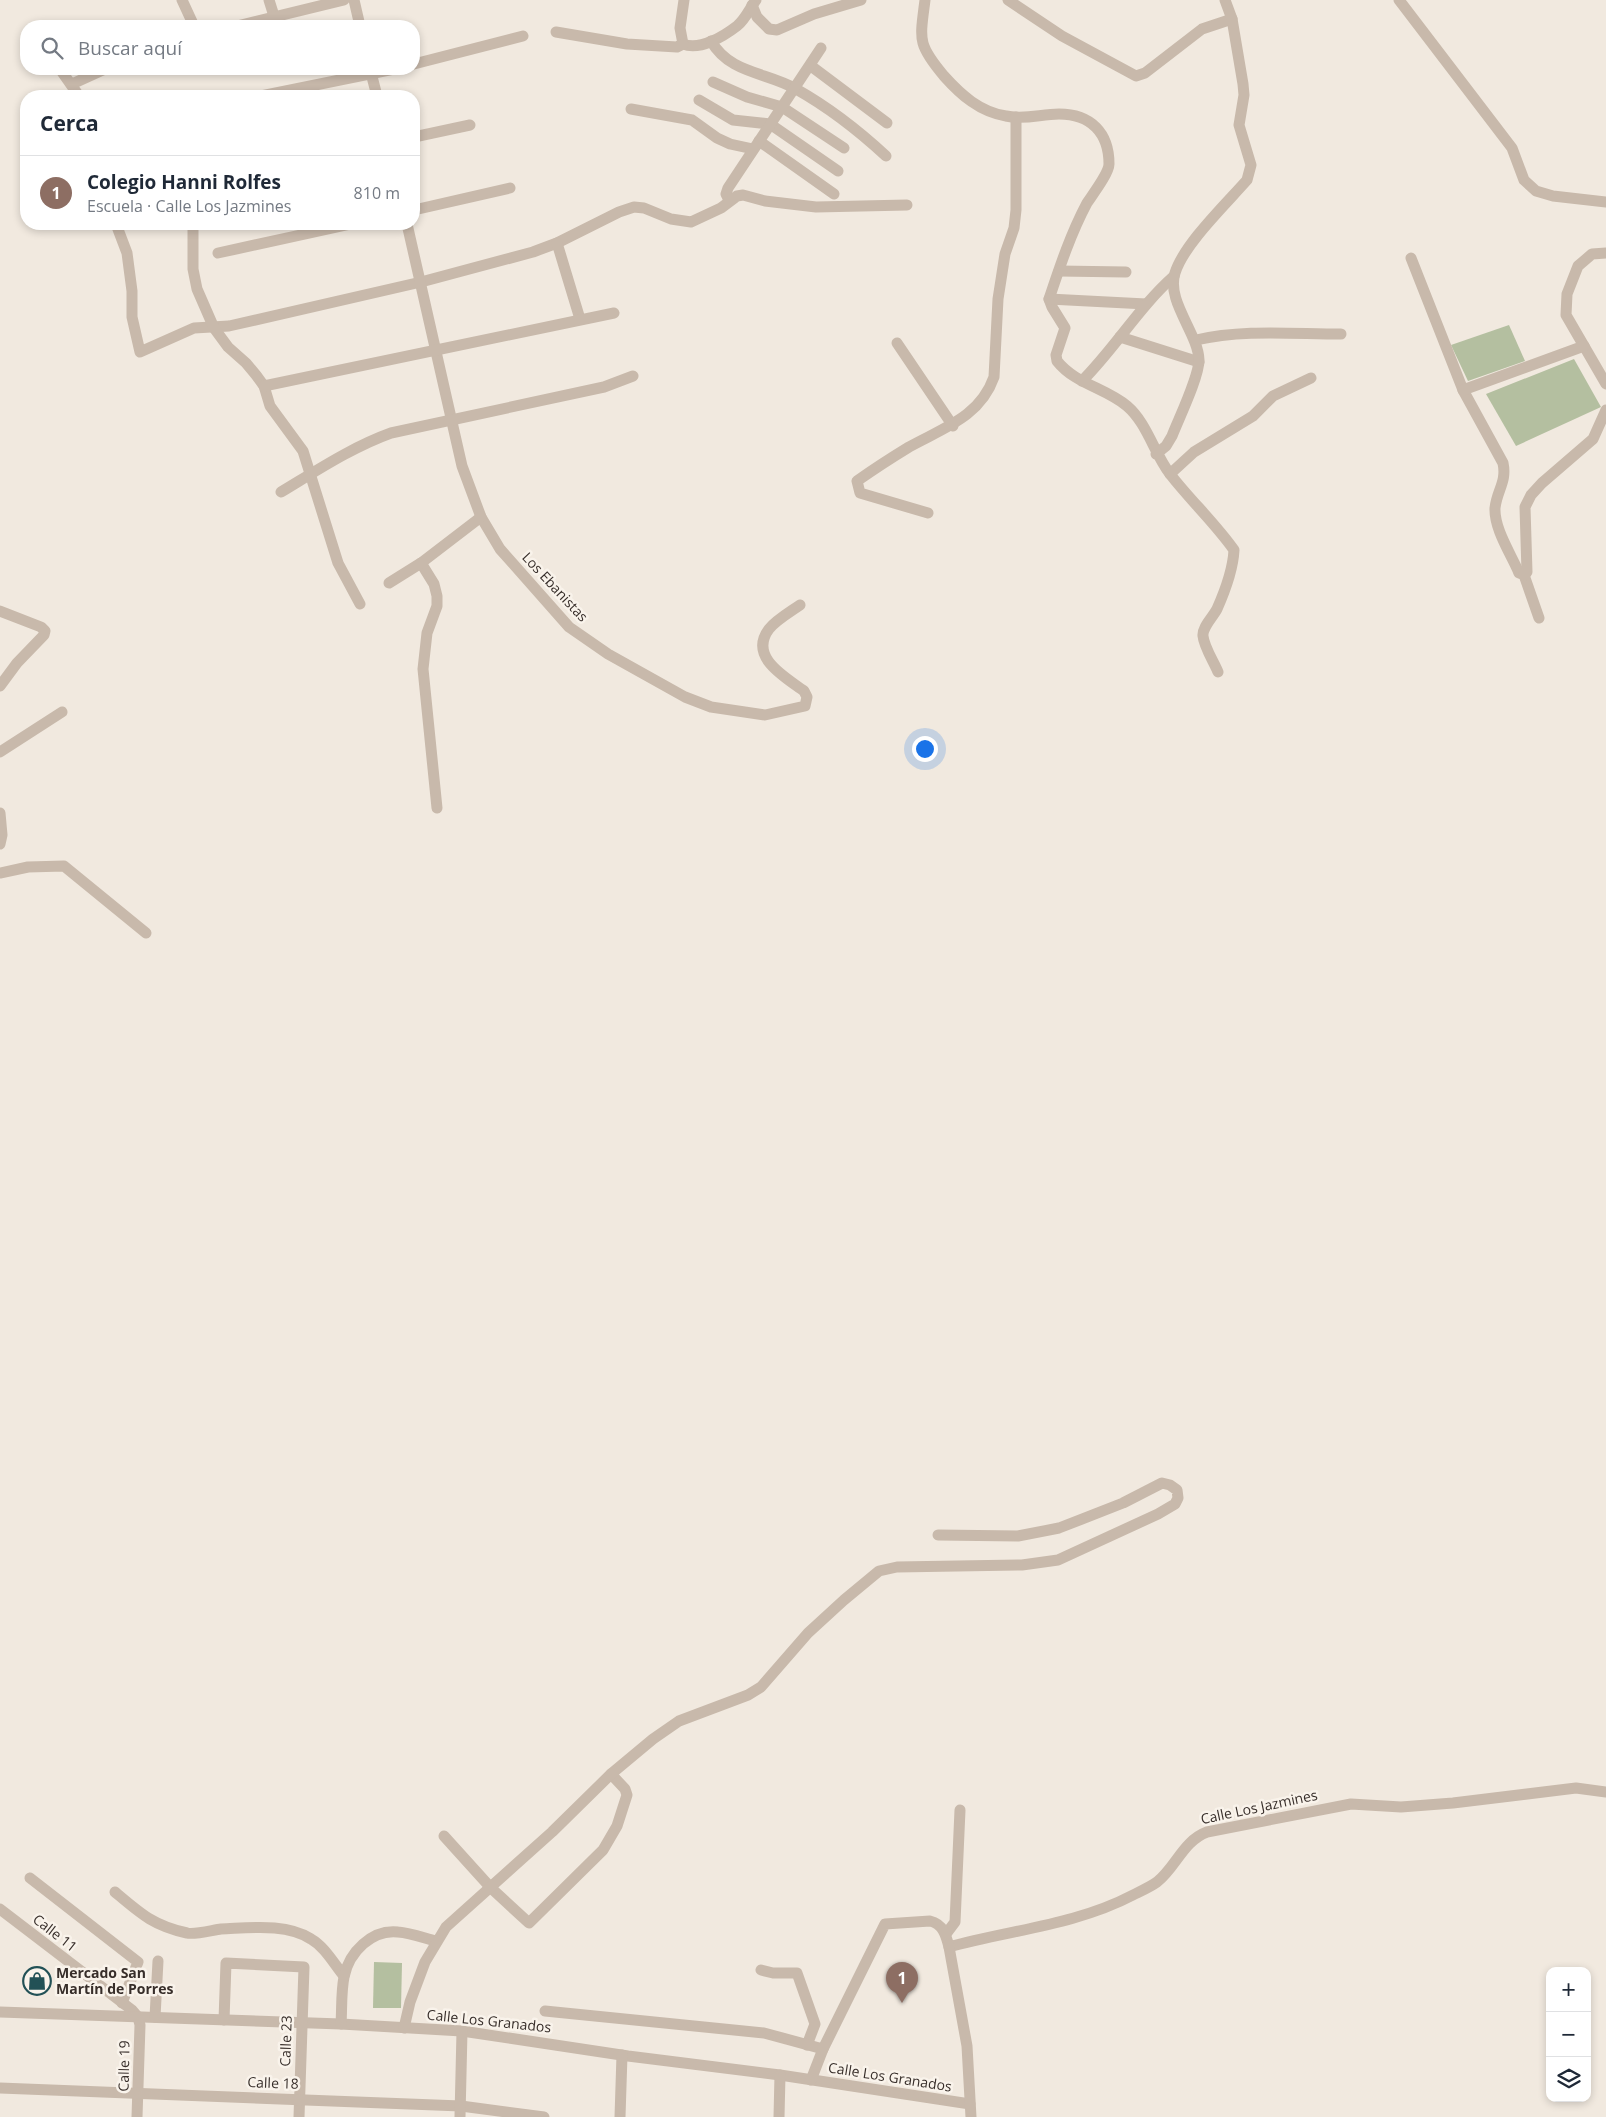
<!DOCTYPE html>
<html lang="es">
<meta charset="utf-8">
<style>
body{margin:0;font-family:"Open Sans",sans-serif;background:#f6f6f7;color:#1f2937}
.controls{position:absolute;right:15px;bottom:15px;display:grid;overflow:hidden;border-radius:10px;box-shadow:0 2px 8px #0003}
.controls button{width:45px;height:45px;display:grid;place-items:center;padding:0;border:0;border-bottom:1px solid #e0e1e3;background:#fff;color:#1f2937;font:25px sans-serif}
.you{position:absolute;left:924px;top:748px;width:18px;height:18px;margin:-12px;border:4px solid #fff;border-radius:50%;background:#1a73e8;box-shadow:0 0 0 8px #1a73e833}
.badge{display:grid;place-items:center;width:32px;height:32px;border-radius:50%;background:#225156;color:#fff;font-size:16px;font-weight:700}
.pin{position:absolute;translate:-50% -41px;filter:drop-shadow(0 1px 2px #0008)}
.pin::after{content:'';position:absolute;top:26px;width:18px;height:15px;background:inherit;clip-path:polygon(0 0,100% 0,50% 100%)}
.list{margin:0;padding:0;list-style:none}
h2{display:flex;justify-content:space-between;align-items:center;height:65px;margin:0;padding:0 20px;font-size:21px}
h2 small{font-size:16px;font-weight:400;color:#747a83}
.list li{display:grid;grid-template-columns:32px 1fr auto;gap:15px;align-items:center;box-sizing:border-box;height:75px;padding:0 20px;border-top:1px solid #e0e1e3}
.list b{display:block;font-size:19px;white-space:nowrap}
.list p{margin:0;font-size:16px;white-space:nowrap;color:#747a83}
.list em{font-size:16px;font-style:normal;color:#747a83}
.icon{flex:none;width:28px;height:28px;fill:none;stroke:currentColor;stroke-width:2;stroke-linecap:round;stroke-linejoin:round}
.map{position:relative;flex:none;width:1606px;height:2117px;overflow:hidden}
.search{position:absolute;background:#fff;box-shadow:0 2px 8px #0003;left:20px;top:20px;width:400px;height:55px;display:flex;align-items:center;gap:12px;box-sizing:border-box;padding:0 18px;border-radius:20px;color:#747a83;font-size:19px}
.panel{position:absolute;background:#fff;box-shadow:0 2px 8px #0003;left:20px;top:90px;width:400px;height:140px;border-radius:20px}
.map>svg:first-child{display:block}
</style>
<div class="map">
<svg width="1606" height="2117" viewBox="0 0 1606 2117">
<rect width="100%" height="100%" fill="#f1e9df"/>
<g fill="#b4bfa0">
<polygon points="1509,325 1525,361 1468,381 1451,345"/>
<polygon points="1574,359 1601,407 1516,446 1486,394"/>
<polygon points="374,1962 402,1963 401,2008 373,2008"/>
</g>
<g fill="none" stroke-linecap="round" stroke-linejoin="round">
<g stroke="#c8b9ab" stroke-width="11">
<polyline points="182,0 194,26"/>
<polyline points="269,0 274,16"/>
<polyline points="354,0 360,26"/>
<path d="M684 0 680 28 683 44C700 51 724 36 737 26 745 20 750 8 756 0"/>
<path d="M925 0C920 40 917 44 944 76 961 95 980 112 1006 116 1025 120 1041 114 1059 114 1091 114 1109 133 1109 164 1109 173 1093 194 1087 203 1071 233 1060 266 1049 299L1052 307 1065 328 1056 355 1057 361C1075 384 1106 388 1127 406 1147 423 1154 453 1170 474 1190 500 1215 523 1234 550 1233 570 1225 591 1217 609 1213 617 1202 627 1203 636 1204 647 1214 662 1218 672"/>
<polyline points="1008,0 1062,36 1136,76 1145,73 1202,29 1232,19"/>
<polyline points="1399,0 1512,148 1524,180 1536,191 1553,196 1606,202"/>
<polyline points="752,5 757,17 769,29 777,30 814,14 861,0"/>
<polyline points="237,26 344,0"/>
<polyline points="556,32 627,44 677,47 683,44"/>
<path d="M711 41C730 74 767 72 796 89 828 107 859 131 886 156"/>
<polyline points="414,64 523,36"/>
<polyline points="811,66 887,123"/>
<polyline points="60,69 79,96"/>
<polyline points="370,69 377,96"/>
<polyline points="713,82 747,97 782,107 844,148"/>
<polyline points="72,84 105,69"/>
<polyline points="261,96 394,69"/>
<polyline points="699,100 733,120 770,124 838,171"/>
<polyline points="631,109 692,120 717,138 730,144 753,149"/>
<polyline points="414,137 470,125"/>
<polyline points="759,141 834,194"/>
<polyline points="729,200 726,194 728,188 821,48"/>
<polyline points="414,210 510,188"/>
<polyline points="116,224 127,253 132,291 132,317 140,352 194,328 229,326 421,282 533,252 557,243 619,212 634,207 644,208 671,219 691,222 721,208 737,196 743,195 765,201 816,207 907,205"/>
<polyline points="193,224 193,269 197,289 214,328 228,347 246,363 256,375 264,386 270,406 303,451 338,563 360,604"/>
<path d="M407 224 462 466 481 517 500 549 569 627 608 654 685 697 711 707 765 715 805 706 807 697 804 691C785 677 748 657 769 629 776 620 790 612 800 605"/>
<polyline points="557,243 580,319"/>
<polyline points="218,253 351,224"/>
<polyline points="1606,253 1592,254 1578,266 1567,294 1566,315 1606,384"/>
<path d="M1411 258 1463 390 1503 463C1507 482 1497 490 1495 508 1494 529 1511 554 1519 573L1524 575 1539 618"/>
<polyline points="1059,271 1126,272"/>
<polyline points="1049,299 1146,304"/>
<polyline points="1120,337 1199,362"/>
<path d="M1196 340C1243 329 1293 334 1341 334"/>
<polyline points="897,343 953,426"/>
<path d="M1082 381C1115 348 1139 307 1174 276"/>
<polyline points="264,386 614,313"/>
<polyline points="1463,390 1584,346"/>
<path d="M1156 454 1166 446 1172 436C1179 418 1199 377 1199 360 1198 333 1166 301 1175 273 1184 244 1226 204 1247 180L1251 165 1239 125 1244 95 1243 84 1232 19 1225 0"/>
<polyline points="1170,474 1194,452 1253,416 1273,396 1311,378"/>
<path d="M281 492C316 471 352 447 391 433L604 387 633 376"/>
<path d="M928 513 860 493 857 481C874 469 891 458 909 447 943 428 980 417 994 377L998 299 1005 254 1014 228 1016 210V117"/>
<polyline points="421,563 434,584 437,596 437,606 427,633 423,669 437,808"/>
<polyline points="1524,575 1527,572 1525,507 1531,495 1542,483 1593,439 1606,410"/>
<polyline points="389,583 421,563 481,517"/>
<polyline points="0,611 41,627 45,631 44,635 17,663 0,686"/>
<polyline points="0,752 62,712"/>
<polyline points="0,813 2,835 0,844"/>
<polyline points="0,873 28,867 64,866 146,933"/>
<polyline points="444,1836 491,1888 529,1923 603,1850 617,1826 627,1795 625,1789 611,1774"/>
<polyline points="30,1878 138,1962 122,2003"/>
<path d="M115 1892C141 1914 154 1926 187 1933 194 1935 213 1930 221 1929 250 1928 286 1923 311 1939 325 1947 334 1964 344 1976"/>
<polyline points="0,1909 132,2010 138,2017 140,2025 137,2117"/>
<polyline points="946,1934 955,1922 960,1810"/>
<path d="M949 1947C1010 1930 1076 1925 1133 1895 1141 1891 1150 1887 1157 1882 1176 1867 1183 1841 1207 1832L1351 1804 1401 1807 1453 1803 1576 1788 1606 1792"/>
<polyline points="761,1970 773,1973 797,1973 815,2024 807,2045"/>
<polyline points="545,2011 764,2033 823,2049"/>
<polyline points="0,2012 341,2024 462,2031 628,2056 780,2075 970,2104"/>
<polyline points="155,2017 158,1961"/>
<polyline points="224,2020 226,1963 304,1967 299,2117"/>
<path d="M341 2024C342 2009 341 1992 344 1977 349 1952 372 1929 398 1932 411 1933 424 1938 436 1941"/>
<polyline points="404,2028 410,2002 425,1962 446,1927 552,1832 611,1774 653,1739 679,1721 748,1695 761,1687 808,1633 844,1600 879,1571 897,1567 1022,1565 1058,1560 1158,1514 1175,1504 1178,1498 1177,1490 1170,1485 1162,1483 1123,1503 1059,1528 1018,1536 938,1535"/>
<path d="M811 2080 823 2049 885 1924 930 1921C943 1924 946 1935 949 1947L967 2046 971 2117"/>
<polyline points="0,2088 461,2106 544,2117"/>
<polyline points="460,2117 462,2031"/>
<polyline points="620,2117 622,2055"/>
<polyline points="779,2117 780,2075"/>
</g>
</g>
<defs>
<symbol id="shop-ring" viewBox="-11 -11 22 22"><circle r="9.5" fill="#f9f3eb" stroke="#225156" stroke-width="1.5"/><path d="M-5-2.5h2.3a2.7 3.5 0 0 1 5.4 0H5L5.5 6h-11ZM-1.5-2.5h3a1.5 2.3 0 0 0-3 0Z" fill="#225156"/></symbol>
</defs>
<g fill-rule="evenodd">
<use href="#shop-ring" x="21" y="1965" width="32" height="32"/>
</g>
<g text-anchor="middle" stroke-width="5" stroke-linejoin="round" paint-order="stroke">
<g font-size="14" fill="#372e2a" stroke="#f9f3eb">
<text transform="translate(555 587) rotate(47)" y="5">Los Ebanistas</text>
<text transform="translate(1259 1807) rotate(-12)" y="5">Calle Los Jazmines</text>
<text transform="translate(55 1933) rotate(38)" y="5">Calle 11</text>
<text transform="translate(489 2021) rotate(6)" y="5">Calle Los Granados</text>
<text transform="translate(286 2041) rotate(-88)" y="5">Calle 23</text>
<text transform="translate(124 2066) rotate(-89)" y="5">Calle 19</text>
<text transform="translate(890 2077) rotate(9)" y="5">Calle Los Granados</text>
<text transform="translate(273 2083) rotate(2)" y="5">Calle 18</text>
</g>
<g font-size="14" font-weight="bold" fill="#372e2a" stroke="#f9f3eb" text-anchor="start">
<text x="56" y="1978">Mercado San<tspan x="56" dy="16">Martín de Porres</tspan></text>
</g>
</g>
</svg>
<div class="controls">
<button>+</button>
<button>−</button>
<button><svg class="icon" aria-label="layers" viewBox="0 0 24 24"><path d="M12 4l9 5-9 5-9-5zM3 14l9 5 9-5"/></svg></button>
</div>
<div class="you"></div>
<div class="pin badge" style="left:902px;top:2003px;background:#8d6e63">1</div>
<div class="search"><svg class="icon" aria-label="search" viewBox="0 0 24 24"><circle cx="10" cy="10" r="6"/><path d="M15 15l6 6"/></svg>Buscar aquí</div>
<section class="panel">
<h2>Cerca<small></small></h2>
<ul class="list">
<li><span class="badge" style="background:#8d6e63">1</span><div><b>Colegio Hanni Rolfes</b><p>Escuela · Calle Los Jazmines</p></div><em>810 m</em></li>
</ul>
</section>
</div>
